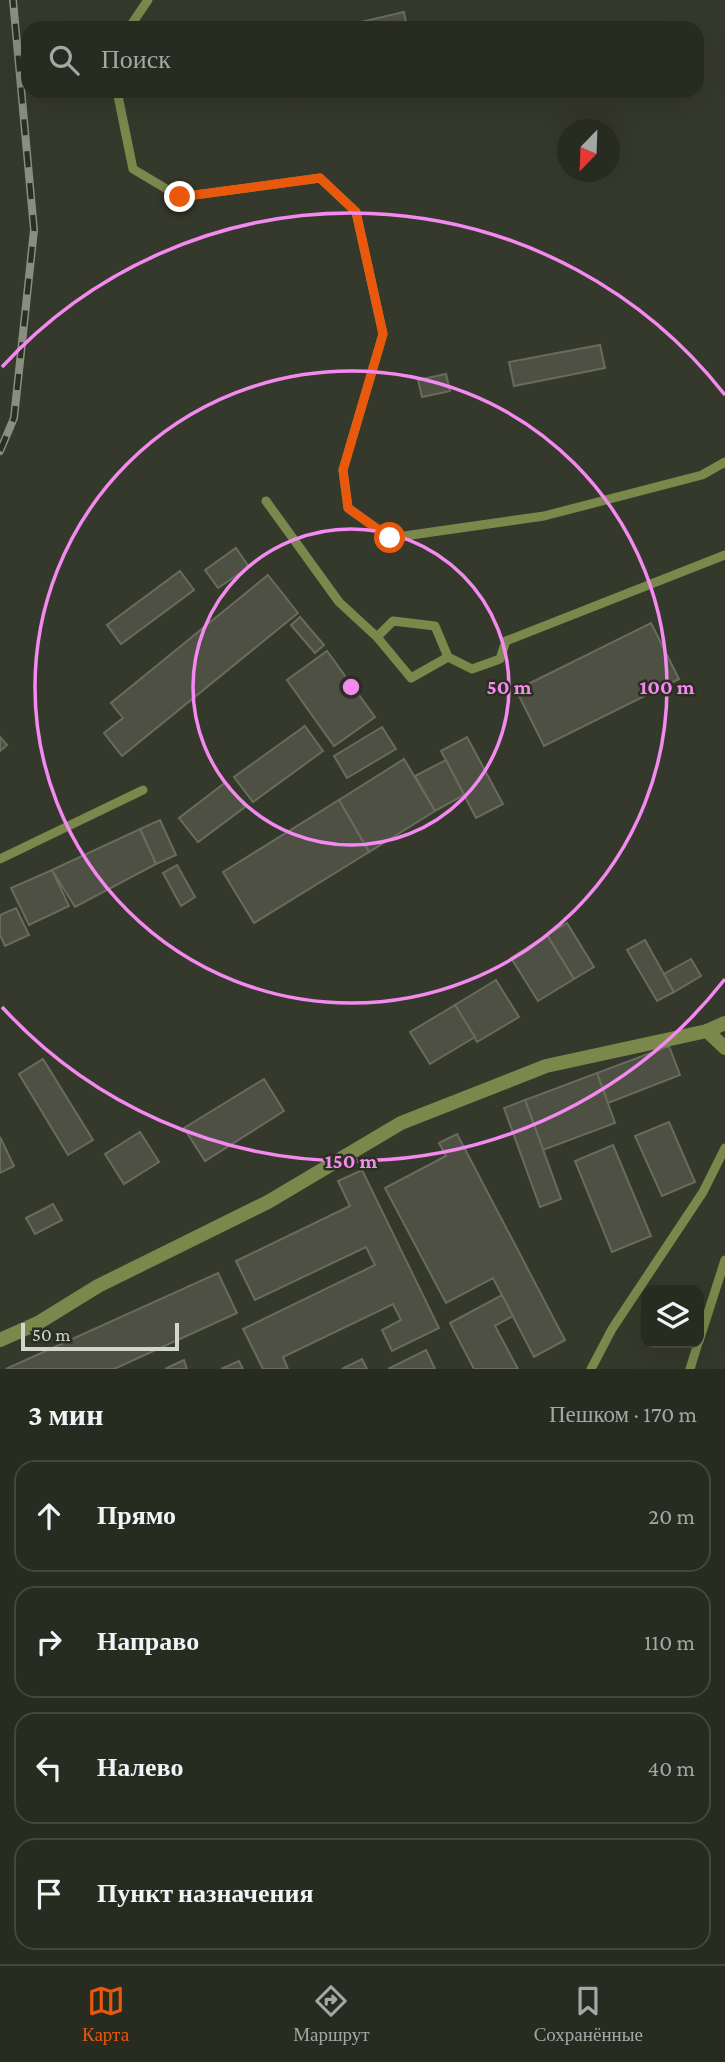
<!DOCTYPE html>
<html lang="ru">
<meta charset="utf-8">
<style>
body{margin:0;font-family:"Crimson Pro",serif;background:#34372d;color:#f1f3f6}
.controls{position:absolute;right:21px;bottom:21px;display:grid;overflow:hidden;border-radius:14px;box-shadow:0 7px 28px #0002}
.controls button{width:63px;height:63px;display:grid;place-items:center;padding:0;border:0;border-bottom:2px solid #44473e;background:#282b20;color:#f1f3f6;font:35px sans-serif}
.compass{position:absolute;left:557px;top:119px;width:63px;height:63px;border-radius:50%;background:#282b20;box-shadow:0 7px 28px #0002;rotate:203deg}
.scale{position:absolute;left:21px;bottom:18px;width:158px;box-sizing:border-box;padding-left:7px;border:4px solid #d3d6cd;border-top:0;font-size:19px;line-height:24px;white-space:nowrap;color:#d3d6cd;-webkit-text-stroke:5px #2b2f21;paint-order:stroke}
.stop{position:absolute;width:21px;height:21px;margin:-16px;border:5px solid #ea580c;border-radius:50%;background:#fff}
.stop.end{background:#ea580c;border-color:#fff;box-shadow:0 2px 7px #0008}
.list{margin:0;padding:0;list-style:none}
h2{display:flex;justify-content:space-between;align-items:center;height:91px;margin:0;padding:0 28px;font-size:30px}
h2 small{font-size:23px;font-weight:400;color:#a5a7a5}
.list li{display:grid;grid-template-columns:46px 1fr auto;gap:21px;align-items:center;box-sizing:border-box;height:112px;margin:0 14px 14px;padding:0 14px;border:2px solid #44473e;border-radius:21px}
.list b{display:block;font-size:26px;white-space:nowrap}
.list em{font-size:23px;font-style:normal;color:#a5a7a5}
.icon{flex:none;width:38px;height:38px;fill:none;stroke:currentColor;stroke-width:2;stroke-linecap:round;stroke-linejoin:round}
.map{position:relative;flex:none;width:725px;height:1369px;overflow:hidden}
.search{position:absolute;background:#282b20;box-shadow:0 7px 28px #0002;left:21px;right:21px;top:21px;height:77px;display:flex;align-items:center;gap:18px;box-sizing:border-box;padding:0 24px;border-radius:21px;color:#a5a7a5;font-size:26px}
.sheet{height:595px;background:#282b20}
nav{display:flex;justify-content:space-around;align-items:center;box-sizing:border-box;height:98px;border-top:2px solid #44473e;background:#282b20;font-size:19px;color:#a5a7a5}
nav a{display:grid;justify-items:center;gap:4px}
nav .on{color:#ea580c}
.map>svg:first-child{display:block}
</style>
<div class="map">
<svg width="725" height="1369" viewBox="0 0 725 1369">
<rect width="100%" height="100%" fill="#35392b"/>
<g fill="#4d5042" stroke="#686c5d" stroke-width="2">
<polygon points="404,12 407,28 335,28"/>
<polygon points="301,91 327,91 303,97"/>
<polygon points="600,345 605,368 514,386 509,362"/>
<polygon points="446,374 450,391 422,397 418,380"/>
<polygon points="236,548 249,567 218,588 205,570"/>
<polygon points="180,571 194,590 121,644 107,625"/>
<polygon points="268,575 298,613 122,756 104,733 123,718 111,703"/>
<polygon points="300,617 324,645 315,653 291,625"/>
<polygon points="651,623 679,679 544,746 516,690"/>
<polygon points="327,651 375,717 334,746 287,680"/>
<polygon points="305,726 323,751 253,802 234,777"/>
<polygon points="382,727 396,749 347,778 334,756"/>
<polygon points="0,737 7,745 0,751"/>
<polygon points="467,737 503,804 476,818 441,751"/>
<polygon points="404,759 435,811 369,852 339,800"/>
<polygon points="446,760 464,795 435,811 415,776"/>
<polygon points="226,782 245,807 198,842 179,818"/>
<polygon points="339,800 369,852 254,923 223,872"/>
<polygon points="160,820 176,855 156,864 140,829"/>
<polygon points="140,829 156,864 75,907 52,870"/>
<polygon points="177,865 195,897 181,906 163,873"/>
<polygon points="52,870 69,906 29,925 11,888"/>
<polygon points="16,908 29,935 5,946 0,935 0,915"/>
<polygon points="567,923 594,967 574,979 547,935"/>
<polygon points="547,935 574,979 538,1001 511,958"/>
<polygon points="645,940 674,992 657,1001 627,950"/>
<polygon points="691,959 701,976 674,992 664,974"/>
<polygon points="496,980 519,1017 477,1042 455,1005"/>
<polygon points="455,1005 475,1037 430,1064 410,1032"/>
<polygon points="669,1046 680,1075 608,1103 597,1073"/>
<polygon points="43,1059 93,1140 68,1155 19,1074"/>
<polygon points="597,1073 615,1123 543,1150 525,1100"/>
<polygon points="264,1079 284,1111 205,1161 184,1128"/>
<polygon points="525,1100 561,1199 540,1207 504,1108"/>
<polygon points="669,1122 695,1182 662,1196 635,1136"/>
<polygon points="140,1132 159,1162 124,1184 105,1154"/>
<polygon points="457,1134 565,1340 534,1357 493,1278 446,1303 385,1188 446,1156 439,1143"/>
<polygon points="0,1137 14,1166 0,1173"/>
<polygon points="613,1145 651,1236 612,1252 575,1161"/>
<polygon points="362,1170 439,1328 392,1351 382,1330 401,1320 393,1304 283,1357 288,1369 263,1369 243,1329 375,1265 366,1247 255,1300 236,1261 350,1206 338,1181"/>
<polygon points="53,1204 62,1220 35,1234 26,1218"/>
<polygon points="218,1273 237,1313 114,1369 6,1369"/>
<polygon points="502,1295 513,1316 495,1326 518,1369 474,1369 450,1323"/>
<polygon points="426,1350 435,1369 388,1369"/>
<polygon points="362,1359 367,1369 342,1369"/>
<polygon points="184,1360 187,1369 165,1369"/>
<polygon points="239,1361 243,1369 221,1369"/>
</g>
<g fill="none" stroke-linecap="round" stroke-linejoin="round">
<g stroke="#7b884c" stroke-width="9">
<polyline points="129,28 148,0"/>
<polyline points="117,91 133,169 180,197 320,178 356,212 383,334 343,470 348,508 390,538 544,516 702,475 725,462"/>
<polyline points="266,501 339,602 377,637"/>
<polyline points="448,657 411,678 377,637 393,621 435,626 448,657 472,669 500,659 506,641 725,555"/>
<polyline points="0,859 143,790"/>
<polyline points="699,1341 725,1260"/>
<polyline points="591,1369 612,1329 703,1192 725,1148"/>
<polyline points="690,1369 698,1343"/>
</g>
<g stroke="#7b884c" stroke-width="14">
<polyline points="707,1031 725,1048"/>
<polyline points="0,1340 38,1323 98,1286 268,1202 401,1123 546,1066 707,1031 725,1023"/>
</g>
<defs>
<polyline id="rail" points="0,451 14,418 34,230 13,0"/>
</defs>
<use href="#rail" stroke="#8a8e82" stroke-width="8"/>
<use href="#rail" stroke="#2b2f21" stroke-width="5" stroke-dasharray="16" stroke-linecap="butt"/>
</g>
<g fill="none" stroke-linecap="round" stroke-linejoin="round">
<polyline stroke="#ea580c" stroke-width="9" points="180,197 320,178 356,212 383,334 343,470 348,508 390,538"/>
</g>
<g fill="none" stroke="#f489f0" stroke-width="3.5">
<circle cx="351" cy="687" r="158"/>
<circle cx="351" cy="687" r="316"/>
<path d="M725 979A474 474 0 0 1 2 1007M2 367A474 474 0 0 1 725 395"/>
</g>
<circle cx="351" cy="687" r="10" fill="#f489f0" stroke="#2b2f21" stroke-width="3.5"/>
<g font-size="21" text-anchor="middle" font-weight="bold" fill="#f489f0" stroke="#2b2f21" stroke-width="5" stroke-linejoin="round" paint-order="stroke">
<text x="509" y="694">50 m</text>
<text x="667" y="694">100 m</text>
<text x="351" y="1168">150 m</text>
</g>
</svg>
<div class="controls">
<button><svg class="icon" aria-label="layers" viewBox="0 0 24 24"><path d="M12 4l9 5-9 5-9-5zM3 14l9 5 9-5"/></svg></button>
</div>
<svg class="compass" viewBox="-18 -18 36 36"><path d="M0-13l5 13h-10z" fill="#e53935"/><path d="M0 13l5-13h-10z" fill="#a5a7a5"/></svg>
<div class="scale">50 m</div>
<div class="stop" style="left:390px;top:538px"></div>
<div class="stop end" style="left:180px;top:197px"></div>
<div class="search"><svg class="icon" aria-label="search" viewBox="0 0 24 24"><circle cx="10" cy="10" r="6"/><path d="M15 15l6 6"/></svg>Поиск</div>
</div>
<section class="sheet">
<h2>3 мин<small>Пешком · 170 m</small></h2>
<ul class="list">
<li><svg class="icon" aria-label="ahead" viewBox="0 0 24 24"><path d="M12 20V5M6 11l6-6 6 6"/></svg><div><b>Прямо</b></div><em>20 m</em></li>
<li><svg class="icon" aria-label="right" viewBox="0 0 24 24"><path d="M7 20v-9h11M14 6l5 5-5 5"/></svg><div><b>Направо</b></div><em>110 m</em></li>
<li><svg class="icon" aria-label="left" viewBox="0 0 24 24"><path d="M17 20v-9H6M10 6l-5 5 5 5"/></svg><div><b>Налево</b></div><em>40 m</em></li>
<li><svg class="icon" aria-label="arrive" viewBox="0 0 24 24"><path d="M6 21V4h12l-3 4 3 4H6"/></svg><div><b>Пункт назначения</b></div></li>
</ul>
</section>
<nav>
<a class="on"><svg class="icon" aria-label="map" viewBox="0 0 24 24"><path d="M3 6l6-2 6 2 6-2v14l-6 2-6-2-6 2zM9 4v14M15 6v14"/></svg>Карта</a>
<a><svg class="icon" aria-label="directions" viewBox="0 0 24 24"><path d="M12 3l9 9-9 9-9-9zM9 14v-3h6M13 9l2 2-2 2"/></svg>Маршрут</a>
<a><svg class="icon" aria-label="saved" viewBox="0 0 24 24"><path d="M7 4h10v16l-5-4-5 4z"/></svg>Сохранённые</a>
</nav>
